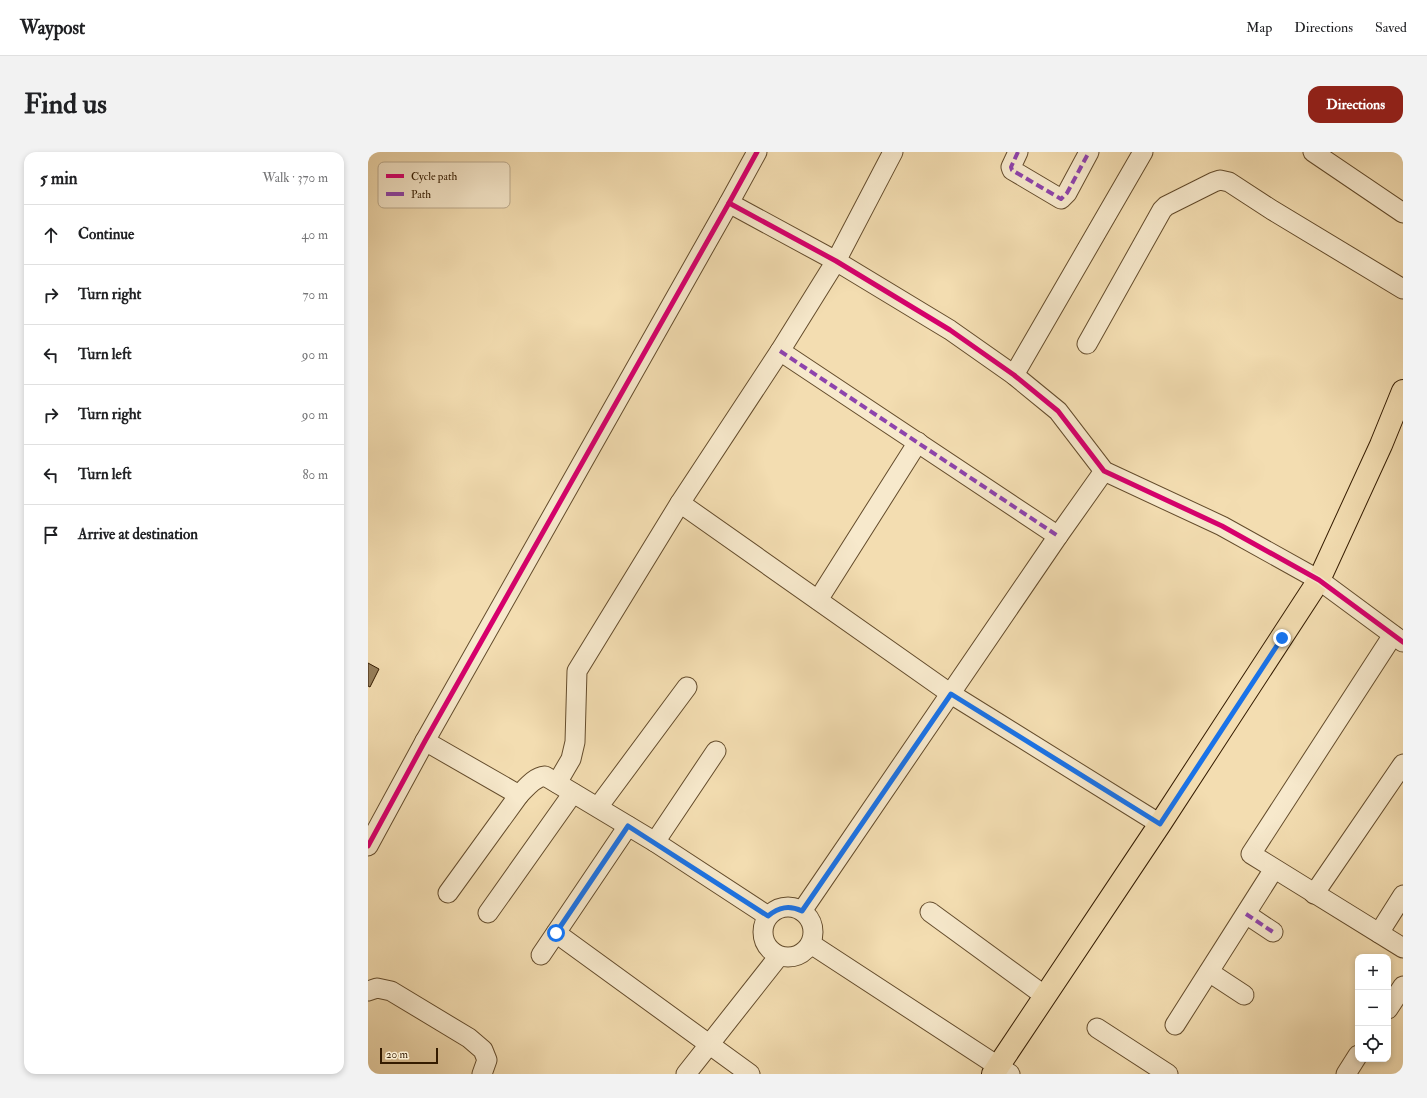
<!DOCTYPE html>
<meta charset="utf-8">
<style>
body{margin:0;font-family:"IM FELL Double Pica",serif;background:#f2f2f2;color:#202124}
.controls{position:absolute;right:12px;bottom:12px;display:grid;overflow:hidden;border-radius:8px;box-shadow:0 2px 6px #0003}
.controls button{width:36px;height:36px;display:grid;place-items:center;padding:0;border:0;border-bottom:1px solid #e0e0e0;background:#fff;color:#202124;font:20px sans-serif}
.scale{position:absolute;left:12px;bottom:10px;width:58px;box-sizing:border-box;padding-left:4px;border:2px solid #341b00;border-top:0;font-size:11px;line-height:14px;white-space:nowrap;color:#341b00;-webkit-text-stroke:3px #f7e9cc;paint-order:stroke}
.stop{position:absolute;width:12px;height:12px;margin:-9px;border:3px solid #1a73e8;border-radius:50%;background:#fff}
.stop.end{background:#1a73e8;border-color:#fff;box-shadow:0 1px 4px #0008}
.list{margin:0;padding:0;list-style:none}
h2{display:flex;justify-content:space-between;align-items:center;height:52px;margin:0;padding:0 16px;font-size:17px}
h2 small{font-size:13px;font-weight:400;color:#757577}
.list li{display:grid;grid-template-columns:26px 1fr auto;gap:12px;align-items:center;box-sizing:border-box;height:60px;padding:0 16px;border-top:1px solid #e0e0e0}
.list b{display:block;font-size:15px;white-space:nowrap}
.list em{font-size:13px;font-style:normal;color:#757577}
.icon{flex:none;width:22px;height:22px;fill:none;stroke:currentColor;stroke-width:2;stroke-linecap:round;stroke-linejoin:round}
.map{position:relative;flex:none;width:1035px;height:922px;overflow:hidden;border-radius:12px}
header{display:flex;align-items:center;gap:24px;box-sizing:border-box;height:56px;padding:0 20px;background:#fff;border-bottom:1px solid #e0e0e0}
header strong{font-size:19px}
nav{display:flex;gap:22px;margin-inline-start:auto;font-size:14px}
.intro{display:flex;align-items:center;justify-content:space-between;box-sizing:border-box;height:96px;padding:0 24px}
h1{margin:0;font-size:28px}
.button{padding:10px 18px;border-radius:12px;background:#8f2418;color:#fff;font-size:14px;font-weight:700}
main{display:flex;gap:24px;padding:0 24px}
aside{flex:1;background:#fff;border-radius:12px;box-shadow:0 2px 6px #0003}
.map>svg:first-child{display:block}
</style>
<header>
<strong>Waypost</strong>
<nav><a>Map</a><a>Directions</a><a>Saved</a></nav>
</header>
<div class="intro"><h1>Find us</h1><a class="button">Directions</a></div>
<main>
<aside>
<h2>5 min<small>Walk · 370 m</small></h2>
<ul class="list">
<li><svg class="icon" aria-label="ahead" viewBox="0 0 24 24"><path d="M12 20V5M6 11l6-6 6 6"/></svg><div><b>Continue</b></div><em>40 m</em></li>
<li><svg class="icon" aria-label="right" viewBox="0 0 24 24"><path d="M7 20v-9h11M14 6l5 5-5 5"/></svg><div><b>Turn right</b></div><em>70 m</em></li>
<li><svg class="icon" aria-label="left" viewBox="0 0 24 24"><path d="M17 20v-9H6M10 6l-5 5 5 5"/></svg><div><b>Turn left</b></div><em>90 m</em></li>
<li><svg class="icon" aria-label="right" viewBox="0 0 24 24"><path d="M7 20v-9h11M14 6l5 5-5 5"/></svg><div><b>Turn right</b></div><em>90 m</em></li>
<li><svg class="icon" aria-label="left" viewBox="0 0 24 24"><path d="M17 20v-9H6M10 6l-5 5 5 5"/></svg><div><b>Turn left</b></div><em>80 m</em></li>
<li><svg class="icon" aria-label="arrive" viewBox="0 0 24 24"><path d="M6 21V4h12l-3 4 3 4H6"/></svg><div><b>Arrive at destination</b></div></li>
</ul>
</aside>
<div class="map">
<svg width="1035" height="922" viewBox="0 0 1035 922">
<rect width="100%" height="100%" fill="#f3ddb1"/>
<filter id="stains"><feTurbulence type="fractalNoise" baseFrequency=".005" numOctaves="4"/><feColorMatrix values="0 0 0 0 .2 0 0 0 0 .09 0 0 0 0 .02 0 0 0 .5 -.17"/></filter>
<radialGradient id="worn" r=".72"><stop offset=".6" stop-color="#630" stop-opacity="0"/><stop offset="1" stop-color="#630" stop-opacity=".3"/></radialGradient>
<polygon fill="#97805c" stroke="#341b00" points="0,511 11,517 2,535 0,534"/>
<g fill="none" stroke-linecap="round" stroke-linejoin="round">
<defs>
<g id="minor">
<polyline points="650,0 643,15 644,18 693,47 699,41 721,0"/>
<polyline points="945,0 1035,61"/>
<polyline points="361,51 468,109 582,178 646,223 690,259 736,319 854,374 951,428 1035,490"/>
<polyline points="719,192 794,58 798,54 846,30 852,28 861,30 904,58 1035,137"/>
<polyline points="412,199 690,384"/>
<polyline points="646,223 775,0"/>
<polyline points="312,351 583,542 792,672"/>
<polyline points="450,448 550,290"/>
<polyline points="1025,483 883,702 1035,796"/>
<path d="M57 589 151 643C158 636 166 625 177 624L287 690 400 764"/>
<polyline points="189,631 203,607 207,590 209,519 312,351 412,199 468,109 525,0"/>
<polyline points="230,655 319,535"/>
<polyline points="287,690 348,599"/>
<polyline points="0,694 57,589 361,51 389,0"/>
<polyline points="80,741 151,643"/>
<polyline points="946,742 1035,612"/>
<circle cx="420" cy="780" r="25"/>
<polyline points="434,759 690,384 736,319"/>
<polyline points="562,760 677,844"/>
<polyline points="120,761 205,641"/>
<polyline points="878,762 905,780"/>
<polyline points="188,781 382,922"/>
<polyline points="1011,781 1035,743"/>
<polyline points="443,792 642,922"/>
<polyline points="173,803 260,674"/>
<polyline points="841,820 876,843"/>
<polyline points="0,839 9,836 23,839 101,886 115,898 119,908 114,922"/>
<polyline points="1020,857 1035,834"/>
<polyline points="807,873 906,717"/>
<polyline points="729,876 800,922"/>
<polyline points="318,922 411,804"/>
<polyline points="978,922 990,903"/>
</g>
<polyline id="major" points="625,922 792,672 951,428 1013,293 1035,239"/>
</defs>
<use href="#minor" stroke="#644c2c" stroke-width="21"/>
<use href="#major" stroke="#341b00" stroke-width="24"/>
<use href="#minor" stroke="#f7e9cc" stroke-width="19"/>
<use href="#major" stroke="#f3ddb1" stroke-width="22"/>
<g stroke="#8e44ad" stroke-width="4" stroke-dasharray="8 4" stroke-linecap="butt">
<polyline points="650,0 643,15 644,18 693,47 699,41 721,0"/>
<polyline points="412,199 690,384"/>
<polyline points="878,762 905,780"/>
</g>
<defs>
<g id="cycleway">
<polyline points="361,51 468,109 582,178 646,223 690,259 736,319 854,374 951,428 1035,490"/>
<polyline points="0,694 57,589 361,51 389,0"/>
</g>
</defs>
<use href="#cycleway" stroke="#f7e9cc" stroke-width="8"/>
<use href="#cycleway" stroke="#d6006c" stroke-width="5"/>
</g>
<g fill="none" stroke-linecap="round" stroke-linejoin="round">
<path stroke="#1a73e8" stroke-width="5" d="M188 781 260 674 400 764C411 755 421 753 434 759L583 542 792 672 914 486"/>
</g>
<rect x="10" y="10" width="132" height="46" rx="6" fill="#f7e9cc" stroke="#bcab8f" stroke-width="1"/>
<rect x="18" y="22" width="18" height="4" fill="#d6006c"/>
<rect x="18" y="40" width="18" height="4" fill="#8e44ad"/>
<g font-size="11" fill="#341b00">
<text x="43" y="28">Cycle path</text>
<text x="43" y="46">Path</text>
</g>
<rect width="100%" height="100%" filter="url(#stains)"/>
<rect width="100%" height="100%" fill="url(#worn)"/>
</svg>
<div class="controls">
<button>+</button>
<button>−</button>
<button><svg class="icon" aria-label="locate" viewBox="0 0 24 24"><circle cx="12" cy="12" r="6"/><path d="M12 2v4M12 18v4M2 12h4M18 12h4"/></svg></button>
</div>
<div class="scale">20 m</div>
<div class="stop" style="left:188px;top:781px"></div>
<div class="stop end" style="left:914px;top:486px"></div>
</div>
</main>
